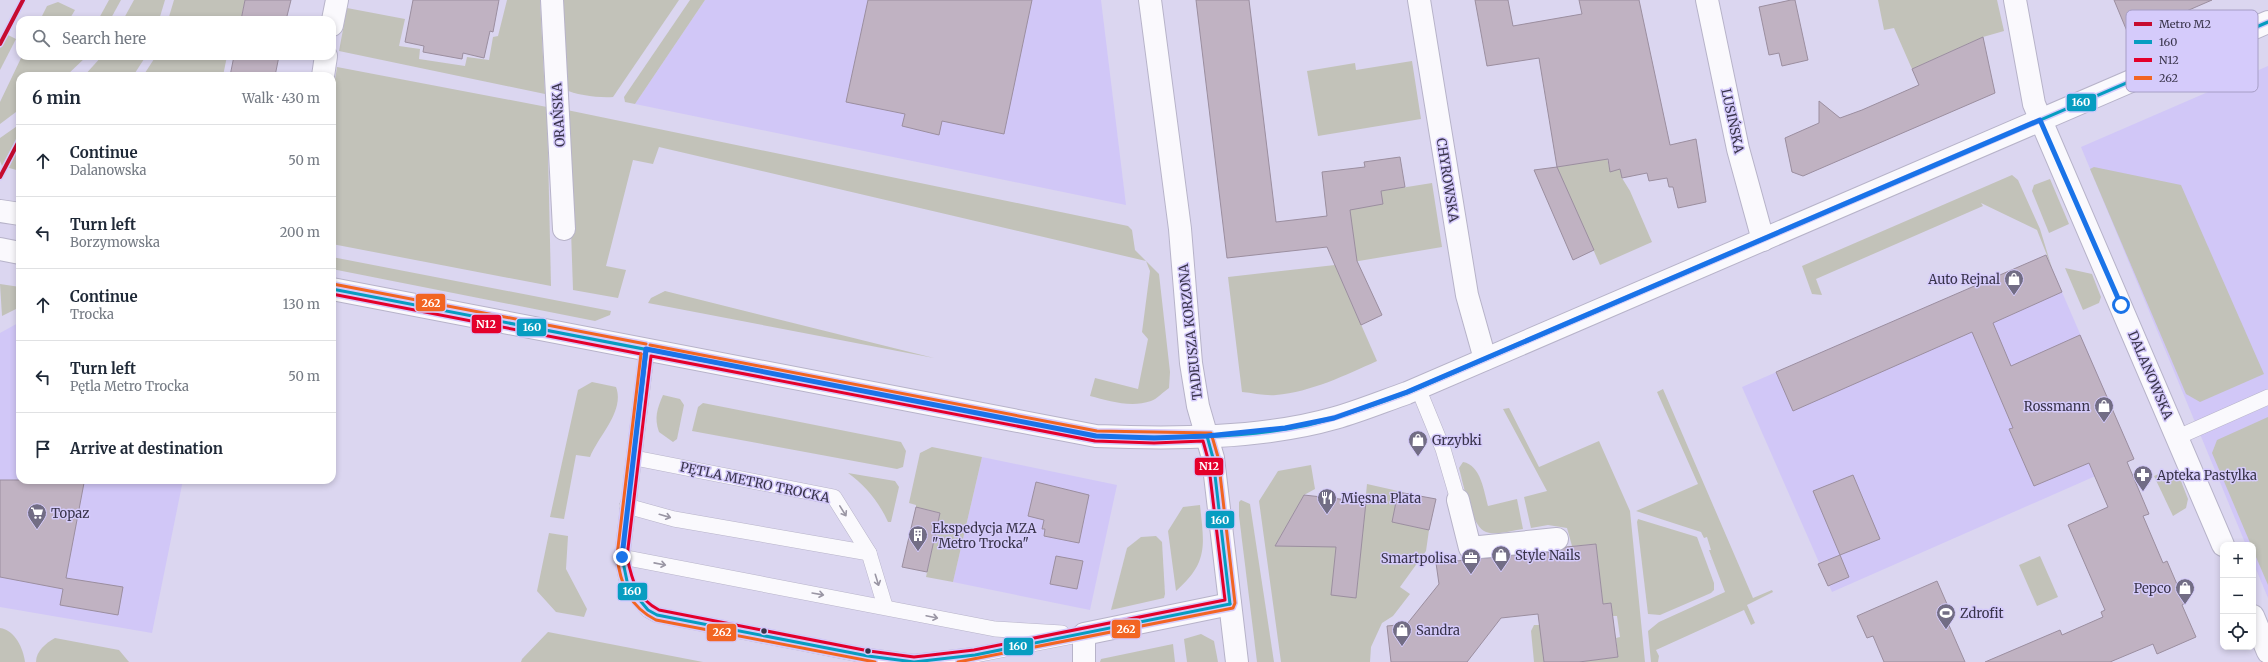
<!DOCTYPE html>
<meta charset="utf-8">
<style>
body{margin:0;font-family:Merriweather,serif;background:#f6f6f7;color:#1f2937}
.controls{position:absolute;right:12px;bottom:12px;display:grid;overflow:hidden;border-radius:8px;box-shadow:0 2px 6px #0003}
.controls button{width:36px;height:36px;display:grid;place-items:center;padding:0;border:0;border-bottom:1px solid #e0e1e3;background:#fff;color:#1f2937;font:20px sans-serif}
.stop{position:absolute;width:12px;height:12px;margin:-9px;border:3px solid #1a73e8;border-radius:50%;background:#fff}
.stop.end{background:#1a73e8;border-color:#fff;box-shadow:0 1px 4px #0008}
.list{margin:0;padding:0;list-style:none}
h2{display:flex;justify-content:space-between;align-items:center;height:52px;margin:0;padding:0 16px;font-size:17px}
h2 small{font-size:13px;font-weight:400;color:#747a83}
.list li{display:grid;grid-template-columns:26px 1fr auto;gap:12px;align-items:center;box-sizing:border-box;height:72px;padding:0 16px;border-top:1px solid #e0e1e3}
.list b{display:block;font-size:15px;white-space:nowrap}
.list p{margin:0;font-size:13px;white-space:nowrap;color:#747a83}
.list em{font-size:13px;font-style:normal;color:#747a83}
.icon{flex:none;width:22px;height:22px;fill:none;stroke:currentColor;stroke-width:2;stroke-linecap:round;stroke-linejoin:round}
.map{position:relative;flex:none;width:2268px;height:662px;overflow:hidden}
.search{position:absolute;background:#fff;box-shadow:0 2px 6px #0003;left:16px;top:16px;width:320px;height:44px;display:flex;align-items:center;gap:10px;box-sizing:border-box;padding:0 14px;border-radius:12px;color:#747a83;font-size:15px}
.panel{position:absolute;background:#fff;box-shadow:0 2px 6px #0003;left:16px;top:72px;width:320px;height:412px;border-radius:12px}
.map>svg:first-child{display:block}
</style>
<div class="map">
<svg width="2268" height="662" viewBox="0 0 2268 662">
<rect width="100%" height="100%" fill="#dbd6f0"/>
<g fill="#d1c7f7">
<polygon points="705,0 1101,0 1126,205 635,104"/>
<polygon points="2268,66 2268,598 2253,562 2253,545 2246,545 2081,147"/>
<polygon points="2046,255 2134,459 1832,592 1742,387"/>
<polygon points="20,322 20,480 183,480 152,633 0,607 0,333"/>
<polygon points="982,457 1117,485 1090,610 953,582"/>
</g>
<g fill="#c2c2b9">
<polygon points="109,0 121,0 110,20 98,20"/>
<polygon points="134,0 165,0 159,20 123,20"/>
<polygon points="174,0 245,0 241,20 168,20"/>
<polygon points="507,0 540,0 545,94 339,51 347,8 405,19 399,46 420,49 419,59 465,66 467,57 489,60 493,37 498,36"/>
<path d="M559 0H679L613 97C598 98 576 95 563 89Z"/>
<polygon points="690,0 705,0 635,104 625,102 624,97"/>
<polygon points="1878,0 1997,0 2004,31 1983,37 1912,69 1894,28 1884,30"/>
<polygon points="58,2 75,10 69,20 40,20 47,6"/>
<polygon points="6,34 16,39 0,70 0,45"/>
<polygon points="22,56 87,56 66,76 20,76 20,109 0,124 0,102"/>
<polygon points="102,56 146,56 133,76 84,76"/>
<polygon points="156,56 227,56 223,76 143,76"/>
<polygon points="1412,61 1421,119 1318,136 1307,71 1355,63 1356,70"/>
<polygon points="337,67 547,107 551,286 332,244 332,98"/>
<path d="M567 110 1128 226 1132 230 1135 250 1159 274 1170 372 1169 388C1163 392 1157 399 1151 401 1131 408 1109 401 1090 396L1095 378 1138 389 1148 339 1142 332 1150 271 1146 261 659 147 653 164 633 160 606 266 626 270 618 298 573 290Z"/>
<polygon points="20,124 20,171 2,166 0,161 0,138"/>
<polygon points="1607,158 1610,171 1620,169 1622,178 1630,191 1652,242 1600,265 1557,167"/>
<polygon points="2094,167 2181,185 2264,374 2200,402 2186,394 2090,169"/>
<polygon points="2012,175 2018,180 2040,229 2052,268 2037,230 1981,203 1983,206 1816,279 1822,295 1812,294 1802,266"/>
<polygon points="2050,179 2069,224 2049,233 2032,191 2034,185"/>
<path d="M1432 183 1442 247 1335 265 1377 361C1346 375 1311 392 1276 395 1265 396 1253 393 1242 392L1228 277 1335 265 1325 200Z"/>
<polygon points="332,257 611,311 610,315 595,321 332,269"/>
<polygon points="2065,268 2092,274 2101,297 2099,303 2083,310"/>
<polygon points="0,284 20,287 20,307 2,316"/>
<polygon points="665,291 934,358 648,303 651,298"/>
<path d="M592 382 616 387C625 411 599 435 590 457L576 455 564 519 550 517 578 390Z"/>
<polygon points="1663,389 1753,598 1772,590 1773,592 1747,605 1755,623 1751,625 1744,610 1656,650 1659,656 1658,662 1651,662 1648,631 1659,622 1725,592 1709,550 1711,550 1707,537 1704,538 1701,532 1636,511 1698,484 1657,392"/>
<path d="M663 395 680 399 684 405 677 439 673 442 659 432C654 418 657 409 663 395Z"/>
<polygon points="703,403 901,442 906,451 903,467 897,469 692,431 698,407"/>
<polygon points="1509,408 1539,467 1599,441 1630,511 1645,662 1579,662 1618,657 1616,638 1620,637 1617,616 1613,616 1611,603 1603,604 1596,544 1572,546 1567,528 1548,525 1531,528 1524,497 1547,491 1503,409"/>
<polygon points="2268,417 2268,585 2253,550 2253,545 2251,545 2212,453 2217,440"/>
<polygon points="932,447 982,457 953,582 926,577 940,513 916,507 916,505 909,503 920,453"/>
<path d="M1463 462C1481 465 1484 492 1488 506L1517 499 1523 529C1513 530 1496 536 1486 532 1471 527 1463 482 1459 468Z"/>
<polygon points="1311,465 1315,489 1304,495 1275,546 1337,546 1356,597 1367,484 1398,491 1393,522 1429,530 1426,551 1400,587 1410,594 1393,616 1382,623 1371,647 1370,662 1281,662 1259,501 1278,471"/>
<polygon points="2166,471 2179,476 2188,499 2186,508 2173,516 2154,476"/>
<path d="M848 473 895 481 899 487 891 522H888C879 502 865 485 848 473Z"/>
<polygon points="1241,500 1250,504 1274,662 1257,662 1239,516 1239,502"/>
<path d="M1200 505C1204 545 1209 562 1176 591L1168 531 1183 507Z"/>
<polygon points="1638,519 1697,537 1714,583 1714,590 1711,593 1660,615 1648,614 1637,522"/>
<polygon points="549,533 568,536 566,569 587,609 584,617 556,612 537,591"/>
<polygon points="1156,536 1162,542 1165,594 1164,598 1111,610 1127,548 1141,537"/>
<polygon points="2040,556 2058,597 2037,606 2019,565"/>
<polygon points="1534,625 1540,625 1544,662 1534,662 1531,631"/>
<path d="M0 628C15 630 23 648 25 662H0Z"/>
<polygon points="548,632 703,662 521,662 522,659"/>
<polygon points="1201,634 1214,641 1218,662 1187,662 1184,639"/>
<path d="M55 638 119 650 129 662H36C36 651 46 643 55 638Z"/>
<polygon points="1173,644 1175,662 1100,662 1101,659"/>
</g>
<g fill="#c0b2c2" stroke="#9b8e9f">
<polygon points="245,0 291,0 286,20 241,20"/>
<polygon points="413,0 499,0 493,32 490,31 484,58 463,53 462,59 423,52 424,46 405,42"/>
<polygon points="868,0 1032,0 1004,134 942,121 939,135 902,126 905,114 846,102"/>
<polygon points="1196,0 1249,0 1276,222 1327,216 1322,172 1365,167 1364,162 1400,157 1405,187 1381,191 1383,204 1350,210 1357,261 1382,315 1361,325 1327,247 1227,258"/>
<polygon points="1475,0 1508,0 1513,26 1582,14 1579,0 1639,0 1670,145 1696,139 1706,202 1678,208 1673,187 1669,187 1667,178 1649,181 1647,173 1622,178 1620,169 1610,172 1608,159 1557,167 1594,250 1573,260 1534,170 1557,167 1539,58 1487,66"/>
<polygon points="1791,0 1795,0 1808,60 1782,66 1779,53 1769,55 1759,7"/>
<polygon points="2114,0 2212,0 2129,36"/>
<polygon points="1983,37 1995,93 1803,176 1792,172 1785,138 1819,123 1819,101 1840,118 1862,110 1919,85 1912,69"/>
<polygon points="234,56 279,56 275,76 230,76"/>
<polygon points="2046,255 2062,292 1993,323 2011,366 2080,335 2134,459 2127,462 2149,514 2143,516 2163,563 2167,561 2185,603 2182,605 2196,637 2157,654 2153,644 2110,662 1985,662 2060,630 2062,635 2103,617 2101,612 2105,610 2068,525 2108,507 2089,463 2034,486 2009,429 2013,428 1972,332 1793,411 1776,372"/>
<polygon points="1853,475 1880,539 1840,555 1813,491"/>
<polygon points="0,480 67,480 84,483 66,578 123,587 118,615 60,605 63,589 0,577"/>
<polygon points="1036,482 1089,495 1079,543 1044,536 1045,529 1042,529 1044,520 1028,516"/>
<polygon points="1398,492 1436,499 1429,530 1392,522"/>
<polygon points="1304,495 1366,502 1356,598 1331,595 1336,547 1275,546"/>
<polygon points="916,507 940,513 927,572 902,567"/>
<polygon points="1596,544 1603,604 1611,603 1618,657 1579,662 1544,662 1538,614 1501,618 1467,662 1391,662 1387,626 1407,624 1439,584 1436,563 1558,551 1566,547"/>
<polygon points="1840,555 1849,577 1828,586 1818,564"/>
<polygon points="1056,556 1083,561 1077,589 1050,584"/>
<polygon points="1937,581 1947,604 1941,607 1965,662 1884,662 1873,636 1867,638 1857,616"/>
</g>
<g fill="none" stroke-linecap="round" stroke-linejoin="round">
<defs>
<g id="lane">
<polyline points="647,349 622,557 628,586 648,610 657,615 868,656 914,662 975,655 1084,634"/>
<polyline points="1418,388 1443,449 1458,500"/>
<polyline points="2178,437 2268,397"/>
<polyline points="635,458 834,497 869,553 885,606"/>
<polyline points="627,506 674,519 869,553"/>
<polyline points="622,557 995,629 1062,633"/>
</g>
<g id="street">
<polyline points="552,0 564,229"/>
<polyline points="1150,0 1180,229 1191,363 1198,406 1213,458 1237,662"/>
<polyline points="1419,0 1467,295 1485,359"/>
<polyline points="1707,0 1738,149 1763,240"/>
<polyline points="2015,0 2034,104 2223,545"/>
<polyline points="332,25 337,0"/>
<polyline points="323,76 326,56"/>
<polyline points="1458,500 1470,548 1557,539"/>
<polyline points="2253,616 2268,652"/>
<polyline points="1084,662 1084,634 1230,604"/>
</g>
<g id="secondary">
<polyline points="0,211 20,214"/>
<polyline points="0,249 20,253"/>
<path d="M332 289 1096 436C1171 439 1262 439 1335 418 1360 411 1384 401 1407 393L2268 22"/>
</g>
</defs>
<use href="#lane" stroke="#b7b3c9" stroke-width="16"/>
<use href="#street" stroke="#b7b3c9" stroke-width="24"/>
<use href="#secondary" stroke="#b7b3c9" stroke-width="24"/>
<use href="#lane" stroke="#faf9fd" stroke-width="15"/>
<use href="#street" stroke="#faf9fd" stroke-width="22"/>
<use href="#secondary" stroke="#faf9fd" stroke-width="22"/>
<defs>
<g id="bus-1">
<path d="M332 289 1096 436C1166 438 1239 440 1308 425 1342 417 1374 405 1407 393L2268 22"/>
<polyline points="647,349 622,557 628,586 648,610 657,615 868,656 914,662 975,655 1230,604"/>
<polyline points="1207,436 1213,458 1230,604"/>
</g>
<g id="bus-2">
<polyline points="332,294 641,354"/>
<path d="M651 356 1095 441 1154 443 1203 441 1208 459 1225 600 974 650 914 657 869 651 659 610C636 598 632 580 627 557Z"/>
</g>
<g id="bus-3">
<polyline points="333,284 646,344"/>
<polyline points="650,345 1097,431 1211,433 1218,457 1235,603 1233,608 958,662"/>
<path d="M641 354 617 556C620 584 630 607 656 620L875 662"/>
</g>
</defs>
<use href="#bus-1" stroke="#d5cbfb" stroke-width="6"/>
<use href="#bus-2" stroke="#d5cbfb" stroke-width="6"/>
<use href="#bus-3" stroke="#d5cbfb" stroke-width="6"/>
<use href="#bus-1" stroke="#069dc1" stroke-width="3"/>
<use href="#bus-2" stroke="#e4002b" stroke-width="3"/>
<use href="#bus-3" stroke="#f26522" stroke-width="3"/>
<defs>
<g id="metro-1">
<polyline points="0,44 23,0"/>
<polyline points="0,177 20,139"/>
</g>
</defs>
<use href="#metro-1" stroke="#d5cbfb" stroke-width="7"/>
<use href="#metro-1" stroke="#c60c30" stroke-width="4"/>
</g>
<defs><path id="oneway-shaft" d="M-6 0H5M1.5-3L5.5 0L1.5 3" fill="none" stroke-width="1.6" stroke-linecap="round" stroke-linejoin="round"/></defs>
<g stroke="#9a96a4">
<use href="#oneway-shaft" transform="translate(843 511) rotate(58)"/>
<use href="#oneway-shaft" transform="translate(665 516) rotate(16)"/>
<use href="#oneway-shaft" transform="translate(660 564) rotate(11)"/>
<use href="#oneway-shaft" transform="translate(877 580) rotate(73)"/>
<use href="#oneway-shaft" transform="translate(818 594) rotate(10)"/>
<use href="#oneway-shaft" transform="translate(932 617) rotate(12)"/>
</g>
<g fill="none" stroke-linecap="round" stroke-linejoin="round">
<polyline stroke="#1a73e8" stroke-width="5" points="622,557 646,349 1096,436 1154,438 1207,436 1285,428 1334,418 1407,392 2040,120 2121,305"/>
</g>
<defs>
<symbol id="shop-pin" viewBox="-11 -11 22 30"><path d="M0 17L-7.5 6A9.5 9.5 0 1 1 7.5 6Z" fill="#726d85" stroke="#d5cbfb"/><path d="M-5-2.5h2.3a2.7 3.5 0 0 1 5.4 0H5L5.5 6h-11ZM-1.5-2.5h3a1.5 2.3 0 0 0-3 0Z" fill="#fff"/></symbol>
<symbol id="pharmacy-pin" viewBox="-11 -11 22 30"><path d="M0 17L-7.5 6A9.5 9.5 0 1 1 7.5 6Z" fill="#726d85" stroke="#d5cbfb"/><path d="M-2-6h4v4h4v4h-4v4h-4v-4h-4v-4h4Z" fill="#fff"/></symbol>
<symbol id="restaurant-pin" viewBox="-11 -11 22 30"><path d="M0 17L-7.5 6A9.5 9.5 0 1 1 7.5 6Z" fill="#726d85" stroke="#d5cbfb"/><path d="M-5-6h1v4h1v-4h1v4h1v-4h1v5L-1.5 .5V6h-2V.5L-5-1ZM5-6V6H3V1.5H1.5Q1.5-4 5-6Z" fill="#fff"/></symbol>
<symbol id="supermarket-pin" viewBox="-11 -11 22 30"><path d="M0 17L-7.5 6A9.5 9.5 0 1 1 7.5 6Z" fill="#726d85" stroke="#d5cbfb"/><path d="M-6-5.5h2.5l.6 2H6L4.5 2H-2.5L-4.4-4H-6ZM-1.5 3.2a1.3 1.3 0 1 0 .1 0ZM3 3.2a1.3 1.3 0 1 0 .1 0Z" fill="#fff"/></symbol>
<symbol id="building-pin" viewBox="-11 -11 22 30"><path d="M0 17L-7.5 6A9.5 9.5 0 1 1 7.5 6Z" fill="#726d85" stroke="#d5cbfb"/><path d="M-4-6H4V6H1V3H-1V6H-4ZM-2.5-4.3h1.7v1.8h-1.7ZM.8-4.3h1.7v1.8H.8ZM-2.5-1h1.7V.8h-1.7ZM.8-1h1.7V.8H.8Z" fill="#fff"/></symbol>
<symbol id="office-pin" viewBox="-11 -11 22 30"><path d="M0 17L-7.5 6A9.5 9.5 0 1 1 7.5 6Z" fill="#726d85" stroke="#d5cbfb"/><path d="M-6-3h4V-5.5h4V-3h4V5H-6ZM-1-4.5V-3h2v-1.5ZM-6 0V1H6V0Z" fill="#fff"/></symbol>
<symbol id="stadium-pin" viewBox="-11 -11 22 30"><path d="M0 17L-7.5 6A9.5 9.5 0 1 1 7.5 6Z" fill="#726d85" stroke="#d5cbfb"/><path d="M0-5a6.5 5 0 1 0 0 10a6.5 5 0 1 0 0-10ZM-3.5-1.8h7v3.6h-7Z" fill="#fff"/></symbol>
</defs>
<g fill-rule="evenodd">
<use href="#shop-pin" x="2003" y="268" width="22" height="30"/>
<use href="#shop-pin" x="2093" y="395" width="22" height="30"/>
<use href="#shop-pin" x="1407" y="429" width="22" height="30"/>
<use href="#pharmacy-pin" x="2132" y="464" width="22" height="30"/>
<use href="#restaurant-pin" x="1316" y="487" width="22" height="30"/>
<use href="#supermarket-pin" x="26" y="502" width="22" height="30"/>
<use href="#building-pin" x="907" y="524" width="22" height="30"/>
<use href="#shop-pin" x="1490" y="544" width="22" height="30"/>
<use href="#office-pin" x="1460" y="547" width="22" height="30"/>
<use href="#shop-pin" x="2174" y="577" width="22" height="30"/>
<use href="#stadium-pin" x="1935" y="602" width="22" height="30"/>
<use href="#shop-pin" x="1391" y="619" width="22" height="30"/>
</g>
<g fill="#39344b" stroke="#d5cbfb" stroke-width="1.5">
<circle cx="764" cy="631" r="3.5"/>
<circle cx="868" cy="651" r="3.5"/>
</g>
<g text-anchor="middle" stroke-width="3" stroke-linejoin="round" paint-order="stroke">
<g font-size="13" fill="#39344b" stroke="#d5cbfb">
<text transform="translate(558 115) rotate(-93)" y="5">ORAŃSKA</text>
<text transform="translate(1733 121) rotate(78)" y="5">LUSIŃSKA</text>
<text transform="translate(1448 180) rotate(81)" y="5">CHYROWSKA</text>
<text transform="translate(1190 332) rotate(-96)" y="5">TADEUSZA KORZONA</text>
<text transform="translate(2151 375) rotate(67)" y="5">DALANOWSKA</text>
<text transform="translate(755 482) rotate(12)" y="5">PĘTLA METRO TROCKA</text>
</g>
<g font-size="13" fill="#39344b" stroke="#d5cbfb" text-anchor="start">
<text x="2000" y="284" text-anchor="end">Auto Rejnal</text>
<text x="2090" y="411" text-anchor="end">Rossmann</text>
<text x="1432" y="445">Grzybki</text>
<text x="2157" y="480">Apteka Pastylka</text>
<text x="1341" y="503">Mięsna Plata</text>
<text x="51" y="518">Topaz</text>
<text x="932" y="533">Ekspedycja MZA<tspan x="932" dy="15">"Metro Trocka"</tspan></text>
<text x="1515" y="560">Style Nails</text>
<text x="1457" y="563" text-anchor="end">Smartpolisa</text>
<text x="2171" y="593" text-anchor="end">Pepco</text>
<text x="1960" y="618">Zdrofit</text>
<text x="1416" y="635">Sandra</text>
</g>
</g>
<rect x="2126" y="10" width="132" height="82" rx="6" fill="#d5cbfb" stroke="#a69ec6" stroke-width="1"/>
<rect x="2134" y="22" width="18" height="4" fill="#c60c30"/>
<rect x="2134" y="40" width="18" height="4" fill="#069dc1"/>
<rect x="2134" y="58" width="18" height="4" fill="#e4002b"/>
<rect x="2134" y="76" width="18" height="4" fill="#f26522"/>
<g font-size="11" fill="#39344b">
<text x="2159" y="28">Metro M2</text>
<text x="2159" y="46">160</text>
<text x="2159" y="64">N12</text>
<text x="2159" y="82">262</text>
</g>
<g stroke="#d5cbfb" stroke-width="1.5">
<rect x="2066" y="93" width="31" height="19" rx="4" fill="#069dc1"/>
<rect x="415" y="293" width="31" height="19" rx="4" fill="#f26522"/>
<rect x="471" y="314" width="31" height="20" rx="4" fill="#e4002b"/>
<rect x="516" y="318" width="31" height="19" rx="4" fill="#069dc1"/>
<rect x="1194" y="457" width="30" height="19" rx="4" fill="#e4002b"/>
<rect x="1205" y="510" width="30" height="19" rx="4" fill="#069dc1"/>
<rect x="617" y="582" width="31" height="19" rx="4" fill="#069dc1"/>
<rect x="1111" y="619" width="30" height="20" rx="4" fill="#f26522"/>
<rect x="706" y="623" width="31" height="19" rx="4" fill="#f26522"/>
<rect x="1003" y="637" width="31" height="19" rx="4" fill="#069dc1"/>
</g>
<g font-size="11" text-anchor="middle" font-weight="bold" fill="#fff">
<text x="2081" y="106">160</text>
<text x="431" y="307">262</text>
<text x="486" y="328">N12</text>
<text x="532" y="331">160</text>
<text x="1209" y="470">N12</text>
<text x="1220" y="524">160</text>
<text x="632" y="595">160</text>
<text x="1126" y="633">262</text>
<text x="722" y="636">262</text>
<text x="1018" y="650">160</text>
</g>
</svg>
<div class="controls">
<button>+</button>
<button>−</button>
<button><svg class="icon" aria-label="locate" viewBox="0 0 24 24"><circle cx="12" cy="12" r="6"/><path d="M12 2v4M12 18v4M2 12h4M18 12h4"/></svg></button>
</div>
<div class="stop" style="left:2121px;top:305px"></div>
<div class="stop end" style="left:622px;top:557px"></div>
<div class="search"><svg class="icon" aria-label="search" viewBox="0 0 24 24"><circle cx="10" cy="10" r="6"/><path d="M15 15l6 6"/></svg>Search here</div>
<section class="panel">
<h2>6 min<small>Walk · 430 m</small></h2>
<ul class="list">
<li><svg class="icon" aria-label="ahead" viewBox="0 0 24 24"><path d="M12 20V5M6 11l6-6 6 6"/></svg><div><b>Continue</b><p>Dalanowska</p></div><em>50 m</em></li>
<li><svg class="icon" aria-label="left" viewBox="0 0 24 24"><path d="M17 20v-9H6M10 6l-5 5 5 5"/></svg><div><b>Turn left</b><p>Borzymowska</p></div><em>200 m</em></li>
<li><svg class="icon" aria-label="ahead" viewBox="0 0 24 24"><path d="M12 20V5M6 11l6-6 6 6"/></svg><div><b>Continue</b><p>Trocka</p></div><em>130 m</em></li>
<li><svg class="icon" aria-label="left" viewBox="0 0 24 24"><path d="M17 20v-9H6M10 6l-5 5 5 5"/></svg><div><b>Turn left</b><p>Pętla Metro Trocka</p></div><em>50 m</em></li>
<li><svg class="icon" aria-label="arrive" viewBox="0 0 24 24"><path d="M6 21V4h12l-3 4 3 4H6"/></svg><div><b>Arrive at destination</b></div></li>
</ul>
</section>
</div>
